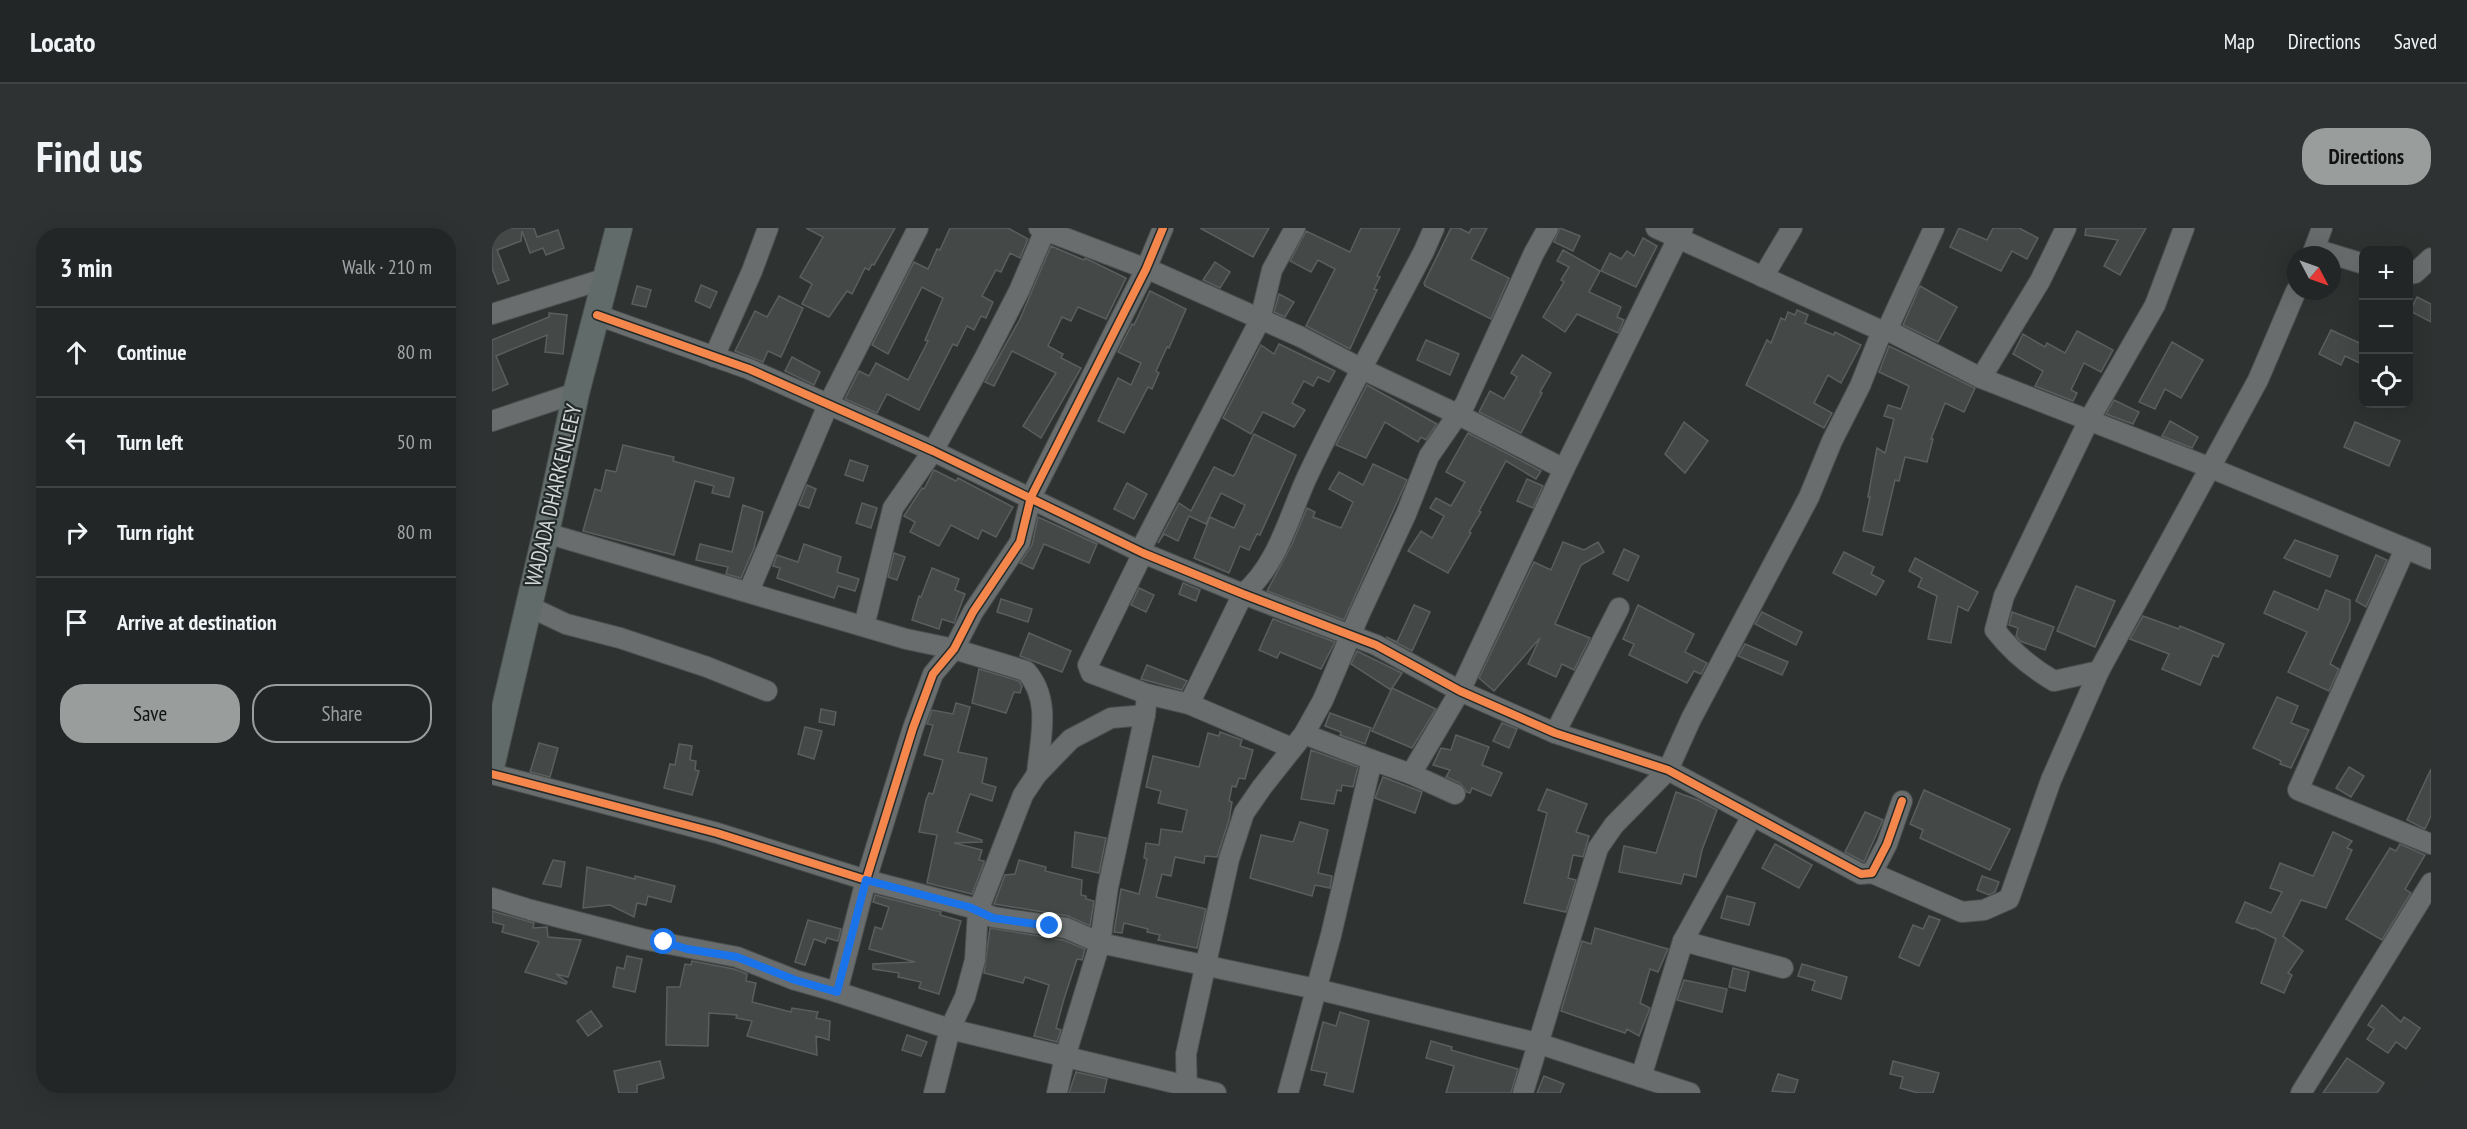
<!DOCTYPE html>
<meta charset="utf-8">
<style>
body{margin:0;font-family:"PT Sans Narrow",sans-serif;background:#2e3232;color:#f1f3f6}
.controls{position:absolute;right:18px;top:18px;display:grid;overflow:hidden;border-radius:12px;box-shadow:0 6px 24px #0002}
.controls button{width:54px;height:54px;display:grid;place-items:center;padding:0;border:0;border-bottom:2px solid #3f4343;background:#222626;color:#f1f3f6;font:30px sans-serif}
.compass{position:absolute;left:1795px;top:18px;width:54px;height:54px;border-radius:50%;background:#222626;box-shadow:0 6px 24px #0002;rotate:131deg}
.stop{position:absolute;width:18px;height:18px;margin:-14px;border:4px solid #1a73e8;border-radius:50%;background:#fff}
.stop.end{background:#1a73e8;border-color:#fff;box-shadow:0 2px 6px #0008}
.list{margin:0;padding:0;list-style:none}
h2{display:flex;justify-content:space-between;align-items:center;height:78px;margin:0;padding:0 24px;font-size:26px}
h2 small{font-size:20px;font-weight:400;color:#a2a5a7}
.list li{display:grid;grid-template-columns:39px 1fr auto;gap:18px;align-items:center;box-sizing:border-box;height:90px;padding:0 24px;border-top:2px solid #3f4343}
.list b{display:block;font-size:22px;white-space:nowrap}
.list em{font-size:20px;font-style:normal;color:#a2a5a7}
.actions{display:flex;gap:12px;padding:18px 24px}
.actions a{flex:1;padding:14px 0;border:2px solid #999e9d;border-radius:24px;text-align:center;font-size:21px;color:#999e9d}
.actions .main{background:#999e9d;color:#111}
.icon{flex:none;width:33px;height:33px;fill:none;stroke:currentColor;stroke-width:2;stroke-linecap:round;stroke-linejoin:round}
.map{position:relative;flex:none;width:1939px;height:865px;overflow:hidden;border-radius:24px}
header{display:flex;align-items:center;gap:36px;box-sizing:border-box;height:84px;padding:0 30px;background:#222626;border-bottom:2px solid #3f4343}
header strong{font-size:28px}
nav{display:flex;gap:33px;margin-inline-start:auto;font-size:21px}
.intro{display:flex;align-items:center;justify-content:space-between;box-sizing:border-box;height:144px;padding:0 36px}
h1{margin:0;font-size:42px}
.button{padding:15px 27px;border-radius:24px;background:#999e9d;color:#111;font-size:21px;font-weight:700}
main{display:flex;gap:36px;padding:0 36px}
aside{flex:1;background:#222626;border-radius:24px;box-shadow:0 6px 24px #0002}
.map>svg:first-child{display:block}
</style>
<header>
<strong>Locato</strong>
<nav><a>Map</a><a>Directions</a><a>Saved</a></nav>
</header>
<div class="intro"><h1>Find us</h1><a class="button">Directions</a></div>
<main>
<aside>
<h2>3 min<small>Walk · 210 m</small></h2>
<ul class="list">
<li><svg class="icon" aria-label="ahead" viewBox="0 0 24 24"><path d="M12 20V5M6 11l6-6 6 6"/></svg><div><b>Continue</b></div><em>80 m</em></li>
<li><svg class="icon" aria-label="left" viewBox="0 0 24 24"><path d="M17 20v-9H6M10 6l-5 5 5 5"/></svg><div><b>Turn left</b></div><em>50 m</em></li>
<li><svg class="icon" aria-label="right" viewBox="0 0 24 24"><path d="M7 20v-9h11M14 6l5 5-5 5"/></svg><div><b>Turn right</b></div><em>80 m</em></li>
<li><svg class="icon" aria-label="arrive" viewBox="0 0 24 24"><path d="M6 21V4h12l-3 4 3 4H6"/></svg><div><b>Arrive at destination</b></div></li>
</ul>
<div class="actions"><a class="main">Save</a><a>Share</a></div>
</aside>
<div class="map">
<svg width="1939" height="865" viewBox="0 0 1939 865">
<rect width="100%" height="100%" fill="#2e3332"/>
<g fill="#444948" stroke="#5b5e5e" stroke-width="1.5">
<polygon points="0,0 42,0 45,9 66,2 72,20 54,27 51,20 38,25 30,3 29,13 5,22 17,52 6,56 0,40"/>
<polygon points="314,0 403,0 382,37 380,36 377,42 373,40 360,66 355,63 337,89 310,76 320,56 308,49 331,9"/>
<polygon points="458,0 516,0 536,11 528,30 518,25 509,44 504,42 490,68 501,74 494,90 489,88 482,102 475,98 465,118 461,116 427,182 395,166 385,185 353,171 367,143 377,148 384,135 416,152 436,113 433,112 451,70 430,59 396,126 380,117 422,34 436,41 445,21 448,22"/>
<polygon points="708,0 777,0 761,29"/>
<polygon points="869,0 908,0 885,48 888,49 882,61 885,62 858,121 814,98 843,41 826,32 819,44 798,33 814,3 858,24"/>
<polygon points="959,0 967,0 977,5 980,0 995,0 979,31 1017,50 999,91 933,58 932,55"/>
<polygon points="1068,0 1088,8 1081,23 1062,14"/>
<polygon points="1467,0 1495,12 1501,0 1527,0 1546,10 1535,31 1520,23 1509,43 1458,19"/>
<polygon points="1594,0 1654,0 1628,47 1612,38 1626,12 1593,7"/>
<polygon points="1151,10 1165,18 1144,59 1109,43 1118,25 1129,31 1135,23 1142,28"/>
<polygon points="559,18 592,32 593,30 634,50 614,91 586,79 579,93 570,89 556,118 571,126 569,130 589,140 549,210 531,198 564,145 520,123 502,158 493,154 528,91"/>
<polygon points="1071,22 1108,43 1097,64 1129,79 1125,89 1132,92 1126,105 1085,86 1073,104 1051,89 1072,54 1069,52 1077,39 1065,33"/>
<polygon points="723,34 738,44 728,60 711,52"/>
<polygon points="209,57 225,64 218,80 203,73"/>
<polygon points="145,58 159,62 154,79 140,76"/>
<polygon points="1428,58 1465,79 1446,114 1411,97"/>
<polygon points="658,63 694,81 677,120 675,119 664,143 667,145 660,161 656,159 632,205 606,193 626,150 639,157 649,135 626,124 640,96 642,97"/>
<polygon points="787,66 802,74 793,89 782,84"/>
<polygon points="287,68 311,80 289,129 276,123 271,134 243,123 263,83 275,89"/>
<polygon points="1925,69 1939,76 1939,94 1918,83"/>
<polygon points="1305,82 1316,87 1313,95 1342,107 1343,104 1369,117 1349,155 1336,147 1322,175 1340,185 1332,200 1254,157 1275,112 1279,115 1289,90 1293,92 1296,84 1303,87"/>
<polygon points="57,85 75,87 71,126 53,124 55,107 4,128 16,156 0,163 0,112 57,89"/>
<polygon points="1839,102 1872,117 1872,137 1853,128 1849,137 1827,126"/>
<polygon points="1585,103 1621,122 1609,144 1592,135 1579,162 1585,165 1581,173 1543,158 1551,143 1521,126 1531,106 1553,119 1555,115 1573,125"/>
<polygon points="934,112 967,126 958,147 925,132"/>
<polygon points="1680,114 1711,132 1689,170 1673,161 1663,181 1647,174"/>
<polygon points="787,116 843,143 837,154 826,149 821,158 812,153 800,175 813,182 802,199 771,184 759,206 731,190 769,117 782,126"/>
<polygon points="1397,118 1483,160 1472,184 1453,175 1439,211 1441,211 1435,234 1413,229 1407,253 1403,252 1390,307 1371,303 1378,269 1376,269 1385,220 1393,225 1402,191 1392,188 1396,177 1409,181 1417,158 1387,144"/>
<polygon points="1030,127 1059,145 1048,164 1050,165 1029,205 987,184 998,163 1012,171 1025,149 1019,145"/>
<polygon points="300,129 328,144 322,157 293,143"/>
<polygon points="875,157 945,196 934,212 929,209 926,214 893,194 874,230 844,217"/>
<polygon points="1622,172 1647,184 1641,196 1614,186"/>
<polygon points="1678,193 1706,209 1700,220 1670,208"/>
<polygon points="1192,194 1216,213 1193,245 1173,226"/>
<polygon points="1863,194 1908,213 1897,238 1852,219"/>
<polygon points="976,205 1049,243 1044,251 1014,233 987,283 989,284 977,304 979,305 956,345 916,323 929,303 940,310 952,288 938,280 944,270 959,278 973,254 954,244"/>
<polygon points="762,206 804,227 768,307 765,306 757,322 748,318 737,345 702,330 718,289 742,300 753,277 729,265 714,296 697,288 686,313 672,306 666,315 687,275 699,283 722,239 741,248 743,246"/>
<polygon points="131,217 182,229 181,233 242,250 237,269 220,265 222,258 203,253 182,327 91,303 103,261 109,263 114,242 124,244"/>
<polygon points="358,232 376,238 371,253 353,247"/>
<polygon points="881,236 915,252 852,392 775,363 800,316 815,280 823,284 821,289 849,300 861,274 837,261 847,244 871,257"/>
<polygon points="442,242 464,253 466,250 521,279 504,309 490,302 486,311 459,297 447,318 418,304 423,294 412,288 430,260 432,261"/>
<polygon points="1035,251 1051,258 1041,280 1025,273"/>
<polygon points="635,255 655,266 642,291 622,281"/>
<polygon points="315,257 324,261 317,280 307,277"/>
<polygon points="370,275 385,280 379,300 364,295"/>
<polygon points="251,277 271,284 262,320 249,350 234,346 236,339 204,332 208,316 240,324"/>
<polygon points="546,289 605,316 597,335 552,316 541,341 528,335 540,317"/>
<polygon points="1803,312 1846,328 1838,349 1792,330"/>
<polygon points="1071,314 1092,322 1106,314 1112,324 1089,337 1063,396 1098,410 1082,442 1070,436 1064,449 1036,436 1048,410 1002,463 987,450 1042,334 1059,342"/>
<polygon points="312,316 349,329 345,344 367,351 363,363 346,358 342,370 285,350 288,340 281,338 285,327 306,334"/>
<polygon points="1132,321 1147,328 1136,353 1121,346"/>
<polygon points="1352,324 1382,339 1379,346 1392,353 1384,367 1341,345"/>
<polygon points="402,325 413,329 405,352 396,349"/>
<polygon points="1884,327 1895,332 1874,379 1864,373"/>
<polygon points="1423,330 1486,364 1476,383 1466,378 1459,415 1436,411 1445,368 1426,359 1430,350 1417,343"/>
<polygon points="440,340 467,351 463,362 473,366 462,395 450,391 447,401 420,392 427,368 429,369"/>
<polygon points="691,355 708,362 704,373 687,366"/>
<polygon points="1584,358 1623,373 1603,419 1565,403"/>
<polygon points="647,360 662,367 654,384 639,377"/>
<polygon points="1834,362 1858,372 1858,392 1838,436 1847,441 1837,463 1796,444 1815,404 1772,385 1782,363 1826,382"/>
<polygon points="509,371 540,381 536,394 505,384"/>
<polygon points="922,377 938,384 920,423 894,409 905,414"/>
<polygon points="1146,377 1202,406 1193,424 1215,435 1209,446 1202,443 1195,455 1137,427 1142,416 1131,411"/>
<polygon points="1270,384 1310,404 1304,417 1263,396"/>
<polygon points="1520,384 1562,399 1553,422 1528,413 1524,408 1526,400 1517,397"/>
<polygon points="1651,388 1687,401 1688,398 1732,416 1726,429 1721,427 1708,457 1670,441 1677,426 1638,411"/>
<polygon points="781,391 843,414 829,441 788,424 785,430 767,422"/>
<polygon points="537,405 579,423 570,444 528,428"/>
<polygon points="1253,416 1296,434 1290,447 1246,428"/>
<polygon points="865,423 910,445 899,462 859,436"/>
<polygon points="655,437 695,453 690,462 649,451"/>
<polygon points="487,441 527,453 530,458 528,465 522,464 514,485 480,475"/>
<polygon points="900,460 944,481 920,520 880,503"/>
<polygon points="1785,469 1806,478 1799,495 1817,502 1799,540 1788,536 1789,533 1761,520"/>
<polygon points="464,475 478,479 466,524 495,530 490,555 504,559 500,573 478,566 465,604 490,612 490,614 462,615 490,622 487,632 492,633 492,635 480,666 435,655 445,607 427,604 434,572 437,565 441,566 451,532 432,527 441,497 435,496 440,482 461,486"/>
<polygon points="329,481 344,484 342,497 327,494"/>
<polygon points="838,485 879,500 873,516 848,507 849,504 833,498"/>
<polygon points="1010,495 1025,501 1017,520 1001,513"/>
<polygon points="313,499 330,503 322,531 306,526"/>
<polygon points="728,504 750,512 748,518 761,522 753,551 747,550 744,559 740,558 737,573 740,574 737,592 725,629 713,628 712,635 683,629 679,648 670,646 664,669 714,681 705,720 666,712 668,707 655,704 656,701 632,695 630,705 622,704 629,661 647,666 655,631 652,630 654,615 667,617 669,601 690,604 695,582 666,575 669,563 654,559 661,528 707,539 716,505 727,508"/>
<polygon points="964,507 997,519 990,537 1010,545 999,568 980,560 978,565 975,564 968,555 954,549 958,542 941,537 949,520 959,522"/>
<polygon points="47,515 66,520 58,549 38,544"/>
<polygon points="187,516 200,518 198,532 204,533 203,542 207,543 200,567 172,560 178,536 183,537"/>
<polygon points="819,522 866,539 861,559 850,557 849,563 845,562 842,576 809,571"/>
<polygon points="1857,539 1872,548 1859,569 1844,560"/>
<polygon points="1939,541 1939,588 1933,601 1915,592"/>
<polygon points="891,549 930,564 923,585 883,570"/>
<polygon points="1055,561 1095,576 1084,604 1097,608 1091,629 1081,627 1076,650 1084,652 1074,684 1032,675 1055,585 1046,582"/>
<polygon points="1432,562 1518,601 1498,642 1428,610 1431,602 1418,596"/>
<polygon points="1184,564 1206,572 1225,582 1210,622 1204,649 1192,646 1189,656 1127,644 1132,618 1164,625"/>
<polygon points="1373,584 1391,592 1372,634 1353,624"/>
<polygon points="808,594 836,602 826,645 840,648 838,660 823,657 820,668 758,650 769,607 801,614"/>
<polygon points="583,604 614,610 607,645 580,639"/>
<polygon points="1841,604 1860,613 1855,620 1860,622 1834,680 1809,672 1791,708 1811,723 1796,745 1800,747 1792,765 1769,755 1784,711 1762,700 1761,701 1744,694 1753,674 1779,685 1790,664 1778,660 1788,635 1821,648"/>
<polygon points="1283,616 1320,637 1307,660 1270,640"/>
<polygon points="1908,616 1933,627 1913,661 1919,665 1890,712 1854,691 1898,620 1904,623"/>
<polygon points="61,632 73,634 69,659 51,656"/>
<polygon points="527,632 554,639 553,643 590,652 589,667 594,668 594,671 602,673 598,698 576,688 502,676 513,647 523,646"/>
<polygon points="95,639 143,651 143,648 183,658 179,674 156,668 154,677 145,675 142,689 118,677 91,680"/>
<polygon points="1490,648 1507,654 1503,664 1497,667 1485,662"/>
<polygon points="383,667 449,684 448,687 469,693 447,766 427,760 429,754 406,749 407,745 381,741 381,736 423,734 377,721 383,699 390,701 397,679 381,674"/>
<polygon points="1235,668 1263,675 1257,697 1229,690"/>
<polygon points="0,683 42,695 41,700 55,699 56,709 89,712 76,749 64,746 75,754 74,756 33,744 47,714 10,704 12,697 0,694"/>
<polygon points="1437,688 1448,692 1427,738 1407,729 1421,697 1431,701"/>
<polygon points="316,692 349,701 346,713 335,710 333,715 322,711 313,737 303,734"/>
<polygon points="498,700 571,712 593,721 590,732 585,731 572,771 564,800 569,802 565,814 542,808 557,757 533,749 531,755 492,745"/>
<polygon points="1103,700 1176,721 1166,744 1158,741 1148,775 1158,780 1147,808 1135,801 1133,805 1069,783 1090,713 1099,716"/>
<polygon points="135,728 150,731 143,764 121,759 125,739 132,741"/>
<polygon points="200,733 242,741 255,746 254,753 264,755 260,774 299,784 300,780 326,784 324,790 338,793 337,812 324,808 325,827 255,808 260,793 244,790 245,787 217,785 216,818 174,817 175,759 188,759 193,736 199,737"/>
<polygon points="1310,736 1355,749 1349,771 1320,762 1323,753 1306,748"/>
<polygon points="1241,740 1257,744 1253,763 1237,759"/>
<polygon points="1192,752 1235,761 1230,784 1185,772"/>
<polygon points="1890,777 1909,794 1912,789 1928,800 1914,821 1904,814 1896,825 1875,811 1882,801 1876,797"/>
<polygon points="99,783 110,798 96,808 85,793"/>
<polygon points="848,784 877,793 861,864 832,857 835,845 819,842 831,794 844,798"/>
<polygon points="415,807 435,814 429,828 410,822"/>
<polygon points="939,813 960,819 959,822 1026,841 1019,865 954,865 962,838 934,830"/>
<polygon points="1855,830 1892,855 1885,865 1831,865"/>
<polygon points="168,833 172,850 145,857 145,865 127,865 122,843"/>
<polygon points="1401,833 1447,845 1441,865 1426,865 1408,860 1411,849 1398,846"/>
<polygon points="584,844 615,851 612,865 577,865"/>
<polygon points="1286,846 1306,852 1302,865 1280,863"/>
<polygon points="1052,848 1072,856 1068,865 1045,865"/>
</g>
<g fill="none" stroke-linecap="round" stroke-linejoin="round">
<defs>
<g id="minor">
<polyline points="547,0 665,45 809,109 870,141 965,186 1072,241"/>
<polyline points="1164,0 1390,103 1395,102 1489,150 1719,240 1939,331"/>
<path d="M1692 0 1663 77 1597 192 1512 368 1503 402C1520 424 1538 439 1562 453L1607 443 1766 152 1804 63"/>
<polyline points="1823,21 1872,36"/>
<polyline points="1820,27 1830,0"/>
<polyline points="1916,46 1923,45 1939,30"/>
<polyline points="1271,49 1300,0"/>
<polyline points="0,86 115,50"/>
<polyline points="105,87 257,141 441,223 651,325 751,366 884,417 968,463 1063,505 1176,542 1369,646 1380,645 1395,616 1410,573"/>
<polyline points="1395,102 1442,0"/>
<polyline points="222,129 260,43 276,0"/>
<polyline points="1489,150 1548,53 1574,0"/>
<polyline points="0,193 84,165"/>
<path d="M54 305 414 411 462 421 534 443C560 472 548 511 545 546"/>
<polyline points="1913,321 1806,562 1939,616"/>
<polyline points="648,323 768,92 780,42 803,0"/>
<polyline points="257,363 336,177 426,0"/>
<polyline points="36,378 74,396 128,410 215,439 275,463"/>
<polyline points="372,398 401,280 441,223 493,129 527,63 554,0"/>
<polyline points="655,466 697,476 800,520"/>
<path d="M697 476 751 366C786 337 797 287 816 247 852 171 893 97 932 23L942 0"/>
<polyline points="1063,505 1127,380"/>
<polyline points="812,506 880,532"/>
<polyline points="0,546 225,605 374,652 421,500 441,446 462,421 481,384 528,314 539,269 654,41 671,0"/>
<polyline points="919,546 963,566"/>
<polyline points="1380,645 1470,684 1492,682 1517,671 1559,552 1607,443"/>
<polyline points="0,670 39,682 151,711 245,729 303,752 345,764 374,652 477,679 501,689 574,700 608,715 616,659 653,487"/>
<polyline points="1191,713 1291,740"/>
<polyline points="345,764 458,801 724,865"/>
<polyline points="1149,849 1191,713 1260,588"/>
<polyline points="442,865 458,801 473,769 483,732 486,683 531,567 545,546 579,511 619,490 653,487 655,466 599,445 596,437 651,325"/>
<polyline points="565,865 573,829 608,715 824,761 1045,815 1198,865"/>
<polyline points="695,865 694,826 737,631 752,585 770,559 812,506 831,472 868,385 914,286 937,228 973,176 1042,25 1056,0"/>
<polyline points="796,865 839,707 880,532 919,546 968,463 1072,241 1191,0"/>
<polyline points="1031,865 1106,620 1122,597 1176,542 1199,491 1317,269 1340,213 1368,158 1390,103"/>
<polyline points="1809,865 1939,655"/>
</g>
<polyline id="major" points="0,535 54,305 84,165 127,0"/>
</defs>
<use href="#minor" stroke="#4c504f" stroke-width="22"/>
<use href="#major" stroke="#4c504f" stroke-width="28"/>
<use href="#minor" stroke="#6a6d6d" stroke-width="20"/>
<use href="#major" stroke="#616b6a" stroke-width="26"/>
<defs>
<g id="cycleway">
<polyline points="105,87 257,141 441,223 651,325 751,366 884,417 968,463 1063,505 1176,542 1369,646 1380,645 1395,616 1410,573"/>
<polyline points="0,546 225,605 374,652 421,500 441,446 462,421 481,384 528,314 539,269 654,41 671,0"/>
</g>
</defs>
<use href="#cycleway" stroke="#232a29" stroke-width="11"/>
<use href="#cycleway" stroke="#f5874c" stroke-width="8"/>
</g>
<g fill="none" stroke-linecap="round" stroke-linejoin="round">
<polyline stroke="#1a73e8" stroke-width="8" points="172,714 195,721 245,729 303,752 345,764 374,652 477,679 501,690 558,698"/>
</g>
<g text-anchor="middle" stroke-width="4.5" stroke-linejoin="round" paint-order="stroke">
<g font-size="22" fill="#d3d8d7" stroke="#232a29">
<text transform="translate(61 267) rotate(-77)" y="8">WADADA DHARKENLEEY</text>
</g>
</g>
</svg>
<div class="controls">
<button>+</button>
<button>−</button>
<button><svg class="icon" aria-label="locate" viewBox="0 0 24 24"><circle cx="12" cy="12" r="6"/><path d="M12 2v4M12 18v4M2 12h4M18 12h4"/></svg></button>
</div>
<svg class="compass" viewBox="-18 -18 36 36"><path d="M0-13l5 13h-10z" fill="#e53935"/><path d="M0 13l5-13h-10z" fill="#a2a5a7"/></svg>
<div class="stop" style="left:172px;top:714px"></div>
<div class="stop end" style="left:558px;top:698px"></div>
</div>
</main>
